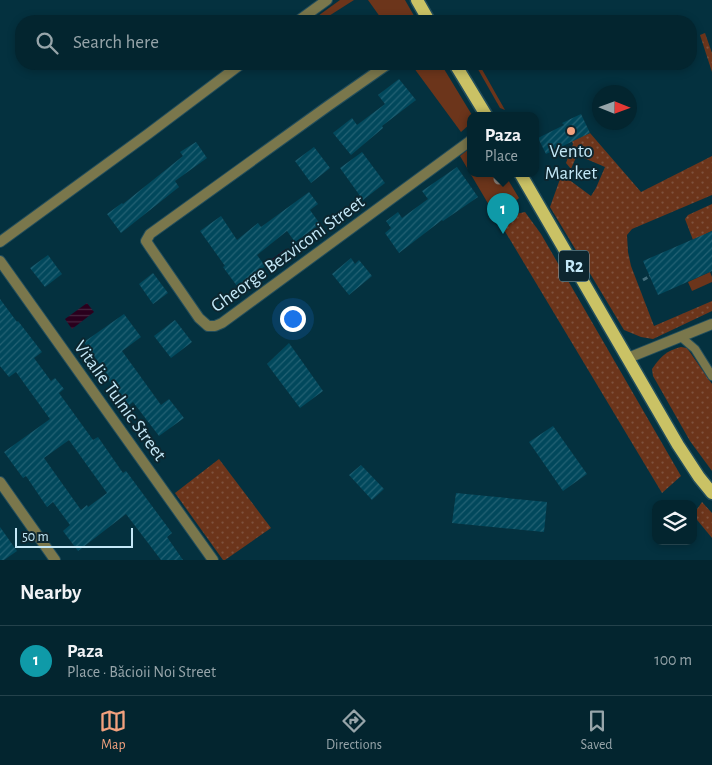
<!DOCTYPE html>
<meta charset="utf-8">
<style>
body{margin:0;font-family:"Alegreya Sans",sans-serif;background:#11313b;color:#f1f3f6}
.controls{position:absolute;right:15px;bottom:15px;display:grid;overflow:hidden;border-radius:10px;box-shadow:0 2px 8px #0003}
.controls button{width:45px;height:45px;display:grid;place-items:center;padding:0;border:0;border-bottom:1px solid #24424b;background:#03252f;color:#f1f3f6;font:25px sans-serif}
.compass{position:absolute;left:592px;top:85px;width:45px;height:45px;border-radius:50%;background:#03252f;box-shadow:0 2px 8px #0003;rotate:91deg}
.scale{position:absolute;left:15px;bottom:12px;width:118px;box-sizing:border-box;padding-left:5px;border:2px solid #c4e8f7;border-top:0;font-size:14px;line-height:18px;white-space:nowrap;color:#c4e8f7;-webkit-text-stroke:4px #0d262f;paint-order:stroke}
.you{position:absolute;left:292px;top:318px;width:18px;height:18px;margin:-12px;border:4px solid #fff;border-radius:50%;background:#1a73e8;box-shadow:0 0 0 8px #1a73e833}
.badge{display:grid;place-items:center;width:32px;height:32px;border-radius:50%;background:#f2a17e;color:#fff;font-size:16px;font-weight:700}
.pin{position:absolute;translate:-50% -41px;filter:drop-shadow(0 1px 2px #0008)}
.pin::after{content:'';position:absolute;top:26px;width:18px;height:15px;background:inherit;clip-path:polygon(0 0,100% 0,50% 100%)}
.popup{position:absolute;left:467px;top:112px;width:72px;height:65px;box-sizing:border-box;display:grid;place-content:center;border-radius:10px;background:#03252f;filter:drop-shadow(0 1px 4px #0005);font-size:16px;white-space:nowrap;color:#97a5aa}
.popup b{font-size:19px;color:#f1f3f6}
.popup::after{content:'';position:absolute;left:50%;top:100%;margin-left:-10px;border:10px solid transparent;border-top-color:#03252f}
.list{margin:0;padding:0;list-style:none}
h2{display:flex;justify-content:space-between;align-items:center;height:65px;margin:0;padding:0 20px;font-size:21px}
h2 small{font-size:16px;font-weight:400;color:#97a5aa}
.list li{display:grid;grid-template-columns:32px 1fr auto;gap:15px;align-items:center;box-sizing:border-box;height:70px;padding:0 20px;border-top:1px solid #24424b}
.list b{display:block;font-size:19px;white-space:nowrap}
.list p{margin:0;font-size:16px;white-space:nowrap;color:#97a5aa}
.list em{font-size:16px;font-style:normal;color:#97a5aa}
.icon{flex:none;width:28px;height:28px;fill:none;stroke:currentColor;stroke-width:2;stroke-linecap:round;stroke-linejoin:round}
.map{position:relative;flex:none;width:712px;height:560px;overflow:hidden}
.search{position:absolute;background:#03252f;box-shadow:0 2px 8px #0003;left:15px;right:15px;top:15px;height:55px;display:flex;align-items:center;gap:12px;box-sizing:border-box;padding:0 18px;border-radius:20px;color:#97a5aa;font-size:19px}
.sheet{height:135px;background:#03252f}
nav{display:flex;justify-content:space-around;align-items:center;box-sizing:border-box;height:70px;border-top:1px solid #24424b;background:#03252f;font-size:14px;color:#97a5aa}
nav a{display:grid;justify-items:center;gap:2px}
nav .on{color:#f2a17e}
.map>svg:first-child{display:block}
</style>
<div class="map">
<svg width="712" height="560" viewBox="0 0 712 560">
<defs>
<pattern id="park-dots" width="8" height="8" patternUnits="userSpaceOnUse" patternTransform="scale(1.25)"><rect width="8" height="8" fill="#6c351b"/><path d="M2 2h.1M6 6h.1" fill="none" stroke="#7f523d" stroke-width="1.8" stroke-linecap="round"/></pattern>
<pattern id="water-rules" width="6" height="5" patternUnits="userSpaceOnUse" patternTransform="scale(1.25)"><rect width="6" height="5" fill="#2a001d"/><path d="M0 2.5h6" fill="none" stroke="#47253f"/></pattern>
<pattern id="building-hatch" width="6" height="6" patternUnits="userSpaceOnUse" patternTransform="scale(1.25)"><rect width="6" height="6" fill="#01485c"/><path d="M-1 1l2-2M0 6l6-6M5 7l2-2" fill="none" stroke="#246274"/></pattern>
</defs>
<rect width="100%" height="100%" fill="#04313f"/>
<g fill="#6c351b">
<polygon points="340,0 354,0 321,21 311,21"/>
<polygon points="368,0 405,0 417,21 383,21"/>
<polygon points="411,64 441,64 472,115 470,115 470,124 461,132"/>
<polygon points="475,64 479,64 505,110 500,108"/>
<polygon points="470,148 470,173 504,173 519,198 496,217 460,156"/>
<polygon points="710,272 712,277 712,282 692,291 688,282"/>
</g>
<g fill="url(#park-dots)">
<polygon points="705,33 712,53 712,72 700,35"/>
<polygon points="590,133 641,192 712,156 712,195 632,229 627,235 628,252 631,266 654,326 712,301 712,311 653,339 641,337 624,330 550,207 560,179 564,176 591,196 596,188 605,167 577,155 571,169 566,163 573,144 572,141"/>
<polygon points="712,204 712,231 693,240 685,219 688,215"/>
<polygon points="525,212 541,234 681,476 662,493 503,228 516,214"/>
<path d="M681 347 687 348 712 384V471L690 441 653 376 652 369C661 356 666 351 681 347Z"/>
<polygon points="219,459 271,528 225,560 223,560 175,493"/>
<polygon points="702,502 712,513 712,538 693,515"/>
</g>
<g fill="url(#water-rules)">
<polygon points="286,249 291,256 273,269 268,262"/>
<polygon points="87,303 94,312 72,329 65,319"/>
</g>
<g fill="url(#building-hatch)" fill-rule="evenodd">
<polygon points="399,79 416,100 382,126 383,128 351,155 333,133 352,118 357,125 385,104 378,95"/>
<polygon points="581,114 590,133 546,154 538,138 564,125 562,123"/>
<polygon points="196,142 207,158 175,181 179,187 121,233 107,214 122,203 123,204 183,156 180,152"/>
<polygon points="314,147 330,168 311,183 295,161"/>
<polygon points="362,152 385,183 363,200 340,168"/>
<polygon points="457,167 478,197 443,221 442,220 399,253 385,233 391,228 386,221 398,212 402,218 428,199 422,191"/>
<polygon points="309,192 318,204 310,210 320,224 295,242 287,231 257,255 265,266 237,286 223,267 225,266 200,231 221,216 237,240 258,223 261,227"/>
<polygon points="712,231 712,271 658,295 643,261"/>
<polygon points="48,255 62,274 45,287 30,268"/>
<polygon points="351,258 355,264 359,260 372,276 349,295 332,274"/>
<polygon points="153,273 168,293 153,304 139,284"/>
<path d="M0 299 17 322 18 321 42 352 34 358 51 381 55 378 64 389 59 393 93 440 98 437 123 473 126 471 172 533 167 537 183 560H161L126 514 78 551 63 531 70 525 53 502 47 507 26 476 23 478 4 452 50 419 16 372 9 377 0 366ZM69 440 107 493 88 507 87 505 81 510 44 458Z"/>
<polygon points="124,314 141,337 122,351 161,405 169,399 184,418 159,436 133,402 127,407 108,379 110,378 84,342"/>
<polygon points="175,320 192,342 171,358 154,336"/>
<polygon points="289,343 323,391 300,408 267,364"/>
<polygon points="553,426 587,474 563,491 529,442"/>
<polygon points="361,465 384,489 372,500 349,475"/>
<polygon points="456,493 547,502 544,532 452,523"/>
<polygon points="0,527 17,551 4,560 0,560"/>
</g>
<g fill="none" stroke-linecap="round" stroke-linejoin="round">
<defs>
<polyline id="service" points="681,337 695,349 712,376"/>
<g id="minor">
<polyline points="298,21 327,0"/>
<polyline points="388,64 328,106 150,234 146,241 150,247 199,318 208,326 215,326 222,323 470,141"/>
<polyline points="0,242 148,134 241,64"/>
<polyline points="0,261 213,560"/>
<polyline points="628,358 712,324"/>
<polyline points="0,482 55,560"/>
</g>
<g id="primary">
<polyline points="417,0 429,21"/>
<polyline points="455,64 486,115"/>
<polyline points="520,173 678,445 699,477 712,493"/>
</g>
</defs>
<use href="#service" stroke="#234e5c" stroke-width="10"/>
<use href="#minor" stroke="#234e5c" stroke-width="12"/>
<use href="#primary" stroke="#234e5c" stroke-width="15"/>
<polyline stroke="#436d7b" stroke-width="3" stroke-dasharray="5 2.5" stroke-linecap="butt" points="643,280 650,276"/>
<use href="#service" stroke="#7a774c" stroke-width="8"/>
<use href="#minor" stroke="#7a774c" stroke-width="10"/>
<use href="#primary" stroke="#cac265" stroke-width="12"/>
</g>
<circle fill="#8b847e" cx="499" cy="179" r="5.5"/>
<circle fill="#f2a17e" stroke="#0d262f" stroke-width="2" cx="571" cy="131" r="5"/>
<g text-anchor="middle" stroke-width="4" stroke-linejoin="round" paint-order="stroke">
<rect fill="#0d262f" stroke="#8daebb" stroke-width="1" x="559" y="250.5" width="30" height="31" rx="4"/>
<g font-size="18" font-weight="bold" fill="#c4e8f7">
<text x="574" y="272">R2</text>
</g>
<g font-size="19" fill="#c4e8f7" stroke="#0d262f">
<text x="571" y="157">Vento<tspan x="571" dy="22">Market</tspan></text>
</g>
<g font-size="19" fill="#c4e8f7" stroke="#0d262f">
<text transform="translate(287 253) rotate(-36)" y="7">Gheorge Bezviconi Street</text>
<text transform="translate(121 400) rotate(54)" y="7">Vitalie Tulnic Street</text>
</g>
</g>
</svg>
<div class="controls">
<button><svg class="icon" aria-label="layers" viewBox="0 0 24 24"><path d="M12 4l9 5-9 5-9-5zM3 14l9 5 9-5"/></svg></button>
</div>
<svg class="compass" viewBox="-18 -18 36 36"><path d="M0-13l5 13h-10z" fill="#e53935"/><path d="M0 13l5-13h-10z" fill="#97a5aa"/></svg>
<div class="scale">50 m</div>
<div class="you"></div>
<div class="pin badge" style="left:503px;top:234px;background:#0f9aa8">1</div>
<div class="popup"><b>Paza</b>Place</div>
<div class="search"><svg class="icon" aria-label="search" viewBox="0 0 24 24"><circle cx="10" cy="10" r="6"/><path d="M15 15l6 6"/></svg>Search here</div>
</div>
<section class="sheet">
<h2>Nearby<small></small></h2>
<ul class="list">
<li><span class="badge" style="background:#0f9aa8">1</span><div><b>Paza</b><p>Place · Băcioii Noi Street</p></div><em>100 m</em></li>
</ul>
</section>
<nav>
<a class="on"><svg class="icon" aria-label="map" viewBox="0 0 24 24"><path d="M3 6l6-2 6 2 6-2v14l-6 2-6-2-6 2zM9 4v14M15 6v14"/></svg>Map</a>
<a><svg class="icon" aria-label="directions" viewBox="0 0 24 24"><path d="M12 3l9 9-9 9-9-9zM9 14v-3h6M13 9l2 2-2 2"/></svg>Directions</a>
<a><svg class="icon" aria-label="saved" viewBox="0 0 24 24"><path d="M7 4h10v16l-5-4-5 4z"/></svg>Saved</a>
</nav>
